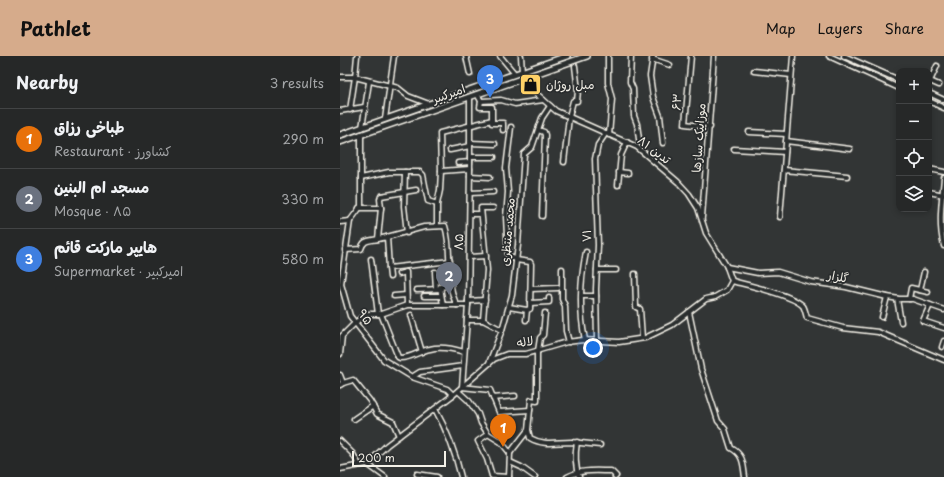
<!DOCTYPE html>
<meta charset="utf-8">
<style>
body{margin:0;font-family:"Playpen Sans","Playpen Sans Arabic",sans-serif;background:#323434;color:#f1f3f6}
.controls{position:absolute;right:12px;top:12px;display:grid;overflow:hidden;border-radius:8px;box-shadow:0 2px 6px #0003}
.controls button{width:36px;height:36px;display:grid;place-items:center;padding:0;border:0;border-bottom:1px solid #424445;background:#262828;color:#f1f3f6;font:20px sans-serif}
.scale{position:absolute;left:12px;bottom:10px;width:94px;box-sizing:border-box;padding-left:4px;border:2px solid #f4f1e8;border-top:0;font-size:11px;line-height:14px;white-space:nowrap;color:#f4f1e8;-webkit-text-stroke:3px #2a2d2e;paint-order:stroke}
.you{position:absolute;left:253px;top:292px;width:14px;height:14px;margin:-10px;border:3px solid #fff;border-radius:50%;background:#1a73e8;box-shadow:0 0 0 6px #1a73e833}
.badge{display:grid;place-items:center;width:26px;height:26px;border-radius:50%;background:#d6ab8b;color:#fff;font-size:13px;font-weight:700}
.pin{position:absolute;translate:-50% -33px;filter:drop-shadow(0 1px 2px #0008)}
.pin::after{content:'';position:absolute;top:21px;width:14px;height:12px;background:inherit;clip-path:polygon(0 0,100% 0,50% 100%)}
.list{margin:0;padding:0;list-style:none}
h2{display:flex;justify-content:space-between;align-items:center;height:52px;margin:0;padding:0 16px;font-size:17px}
h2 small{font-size:13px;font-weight:400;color:#a4a6a8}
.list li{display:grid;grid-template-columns:26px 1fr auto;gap:12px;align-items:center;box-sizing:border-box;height:60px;padding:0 16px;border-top:1px solid #424445}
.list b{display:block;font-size:15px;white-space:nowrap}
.list p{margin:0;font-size:13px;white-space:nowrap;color:#a4a6a8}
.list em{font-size:13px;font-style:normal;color:#a4a6a8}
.icon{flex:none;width:22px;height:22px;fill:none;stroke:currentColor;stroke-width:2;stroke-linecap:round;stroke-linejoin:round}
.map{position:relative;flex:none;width:604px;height:421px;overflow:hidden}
header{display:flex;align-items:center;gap:24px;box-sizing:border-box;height:56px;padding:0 20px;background:#d6ab8b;color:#111}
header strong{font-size:19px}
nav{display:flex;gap:22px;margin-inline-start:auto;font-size:14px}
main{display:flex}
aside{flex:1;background:#262828}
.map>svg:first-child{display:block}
</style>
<header>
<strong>Pathlet</strong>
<nav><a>Map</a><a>Layers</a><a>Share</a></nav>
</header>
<main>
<aside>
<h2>Nearby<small>3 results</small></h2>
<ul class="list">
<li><span class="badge" style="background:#e8710a">1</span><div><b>طباخی رزاق</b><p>Restaurant · کشاورز</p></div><em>290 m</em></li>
<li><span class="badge" style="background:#6b7280">2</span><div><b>مسجد ام البنین</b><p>Mosque · ۸۵</p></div><em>330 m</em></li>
<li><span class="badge" style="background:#3f7fe0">3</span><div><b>هایپر مارکت قائم</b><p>Supermarket · امیرکبیر</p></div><em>580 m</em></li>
</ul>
</aside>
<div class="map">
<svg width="604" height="421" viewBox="0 0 604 421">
<rect width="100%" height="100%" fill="#323535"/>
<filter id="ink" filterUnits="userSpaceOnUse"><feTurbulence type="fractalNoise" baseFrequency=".025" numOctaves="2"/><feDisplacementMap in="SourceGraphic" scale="8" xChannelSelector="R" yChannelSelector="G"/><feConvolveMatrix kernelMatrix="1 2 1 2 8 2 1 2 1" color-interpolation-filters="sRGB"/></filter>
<g filter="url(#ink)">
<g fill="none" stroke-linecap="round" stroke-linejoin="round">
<defs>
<g id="minor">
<polyline points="126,0 130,18"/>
<polyline points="160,0 175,18"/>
<polyline points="181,0 182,16"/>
<polyline points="268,0 268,27 272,43 269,79"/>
<polyline points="291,0 290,26 293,33 294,60 297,68 299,83"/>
<polyline points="313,0 310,20 313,41 320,60 323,87"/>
<polyline points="351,0 345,68 370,71"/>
<polyline points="489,0 559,32"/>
<polyline points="504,0 559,24"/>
<polyline points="312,3 330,9"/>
<polyline points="414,15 451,19"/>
<polyline points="0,21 15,21 58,32 68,40 89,48"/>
<polyline points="180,23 216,55 297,91 338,126 349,138 358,152 366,177 387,211 392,225"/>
<polyline points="590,25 599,29"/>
<polyline points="589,27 597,10"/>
<polyline points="589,37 604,44"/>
<polyline points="137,38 141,45 161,44 175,48 203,44"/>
<polyline points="141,45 140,51 152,51 152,67 163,67 163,74"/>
<polyline points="589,45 604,52"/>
<polyline points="10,54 15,21 17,0"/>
<polyline points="0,55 24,51"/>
<polyline points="45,63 54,0"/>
<polyline points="171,71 166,112 168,136 166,161 168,199 176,204 190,206 191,208 190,253 187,254 186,264"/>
<polyline points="22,72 29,26"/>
<polyline points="198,74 204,76 205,79 202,160"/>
<polyline points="409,76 446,78"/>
<polyline points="21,78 21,150 10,165 1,228 10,260 44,304 72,321 107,333 113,339"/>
<polyline points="446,85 510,93"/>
<polyline points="130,87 155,88"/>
<polyline points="394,93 445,96"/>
<polyline points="110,94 130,90"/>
<polyline points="130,101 154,101"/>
<polyline points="224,106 229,61 233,45 237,45 238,35 235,10"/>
<polyline points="118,107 130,106"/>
<polyline points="589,113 604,116"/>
<polyline points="444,114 507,120"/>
<polyline points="101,115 130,113"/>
<polyline points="65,116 64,150 67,177"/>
<polyline points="279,116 288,117"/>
<polyline points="130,120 150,121"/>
<polyline points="21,122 49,116 80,116 83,119 88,145 97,148 100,134 101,115 100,77 152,64"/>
<path d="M604 122C602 145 598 168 604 190"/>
<polyline points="278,129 281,99 287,86"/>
<polyline points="589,136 604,139"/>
<polyline points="130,137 153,136"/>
<polyline points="97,148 97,170"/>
<polyline points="19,152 41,152 40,143 41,140 76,134"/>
<polyline points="130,158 141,158"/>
<polyline points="362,161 374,0"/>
<polyline points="440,161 453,0"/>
<polyline points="0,166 10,165"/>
<path d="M47 181 84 171 105 170C113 194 105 229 117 249"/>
<polyline points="38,183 47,181 49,212"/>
<path d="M5 194 21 193C24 183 29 185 38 183L41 152"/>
<polyline points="129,201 146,200"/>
<polyline points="31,203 38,258"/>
<polyline points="387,211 418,217 438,216 471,226 506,231 547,241 559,243 573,243 604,254"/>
<polyline points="222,213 222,243 225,250 226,275 229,286"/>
<polyline points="257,214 276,214"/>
<polyline points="95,216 96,233"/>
<polyline points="59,218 66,216 67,249"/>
<polyline points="295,218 296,251 300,253 302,282"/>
<polyline points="50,221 49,212 110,205"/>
<path d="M392 225C407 229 453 239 463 250 465 253 466 259 467 262L503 272 538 276 604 304"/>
<polyline points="191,233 218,232"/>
<polyline points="77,234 101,233"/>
<polyline points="580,234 584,216"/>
<polyline points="54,240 66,239"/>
<polyline points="84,240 101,240"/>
<polyline points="242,240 256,240"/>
<polyline points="557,243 561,266"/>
<polyline points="569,243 571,232 588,236"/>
<polyline points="128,245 145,244"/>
<polyline points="190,247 209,246 209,242"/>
<polyline points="103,249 100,231 111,229"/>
<polyline points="590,249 583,265 604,272"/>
<polyline points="169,251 187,254"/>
<path d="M349 256 361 313 378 365 385 373 391 392C404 399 403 408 405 421"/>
<path d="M41 258 58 301 60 302C72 302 79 295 90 293 101 290 114 293 124 296"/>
<polyline points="71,259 82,296"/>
<polyline points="542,261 547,241"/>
<polyline points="127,264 143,264 162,274"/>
<polyline points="143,264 147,214 141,152 153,152"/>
<path d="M245 284C239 255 240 225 246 196"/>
<polyline points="257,285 256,233 258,189 255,103 258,89 266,77"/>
<polyline points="602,291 604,285"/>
<path d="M197 295V345L191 344 188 374 190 382C204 390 215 386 231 386 240 387 250 388 260 389"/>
<polyline points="198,295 200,282 203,279 205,257"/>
<polyline points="0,298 2,280 15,267 26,258 41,258 67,249 128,249"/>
<polyline points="149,307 162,274 172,239 178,189 184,98 192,91 202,62 210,50"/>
<polyline points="0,319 3,327 0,329"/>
<polyline points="72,321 80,316 123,310"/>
<polyline points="3,327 13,324 30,345 37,358 53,366 59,380"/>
<polyline points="122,331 128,249 130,113 130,41"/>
<polyline points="122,331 150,334 159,356 190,354"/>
<polyline points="118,335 129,345 138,358 141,367 148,378 161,386 170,397 169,421"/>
<polyline points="153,342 175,340"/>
<path d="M95 353C108 376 115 395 121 421"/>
<polyline points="14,363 33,350"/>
<polyline points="148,378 138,385 147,403 152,420 169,421"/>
<polyline points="0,385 13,398 19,409"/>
<path d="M237 386C235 398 235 410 239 421"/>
<polyline points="170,397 188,374"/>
<polyline points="170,406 181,411 195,421"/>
<polyline points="27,408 45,421"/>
<polyline points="0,413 27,408 47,389 113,339 154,303 167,298 186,298 227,286 243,284 279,286 305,282 332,269 366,243 375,241 387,234 392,225"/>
<polyline points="77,418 97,421"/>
<path d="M227 421C242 413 255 415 271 415L276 420 275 421"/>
</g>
<g id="major">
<polyline points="0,79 227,0"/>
<polyline points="0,86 247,0"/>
</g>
</defs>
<use href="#minor" stroke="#f4f1e8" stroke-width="7"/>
<use href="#major" stroke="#f4f1e8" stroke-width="8"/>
<use href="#minor" stroke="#2a2d2e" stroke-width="4"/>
<use href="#major" stroke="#2a2d2e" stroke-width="5"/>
</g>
</g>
<defs>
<symbol id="shop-square" viewBox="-11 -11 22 22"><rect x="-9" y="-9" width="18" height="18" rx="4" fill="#ffd166" stroke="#2a2d2e"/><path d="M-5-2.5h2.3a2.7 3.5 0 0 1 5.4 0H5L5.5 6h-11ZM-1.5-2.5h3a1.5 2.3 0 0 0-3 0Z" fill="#111"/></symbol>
</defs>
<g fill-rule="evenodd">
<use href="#shop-square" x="178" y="16" width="25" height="25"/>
</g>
<g text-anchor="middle" stroke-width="3.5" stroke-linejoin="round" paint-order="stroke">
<g font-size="12" fill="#f4f1e8" stroke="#2a2d2e" text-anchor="start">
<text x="206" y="33">مبل روژان</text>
</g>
<g font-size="12" fill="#f4f1e8" stroke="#2a2d2e">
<text transform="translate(109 38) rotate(-20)" y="4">امیرکبیر</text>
<text transform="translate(337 46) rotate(-85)" y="4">۶۳</text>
<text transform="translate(359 82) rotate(-86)" y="4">موزاییک سازها</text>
<text transform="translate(314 94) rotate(37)" y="4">تدین ۸۱</text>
<text transform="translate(168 176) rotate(-85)" y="4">محمد منتظری</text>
<text transform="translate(247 180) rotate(-91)" y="4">۷۱</text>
<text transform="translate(119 186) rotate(-89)" y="4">۸۵</text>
<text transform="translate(498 221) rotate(10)" y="4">گلزار</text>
<text transform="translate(25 261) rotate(56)" y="4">۹۵</text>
<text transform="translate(185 286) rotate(-8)" y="4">لاله</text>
</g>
</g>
</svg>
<div class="controls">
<button>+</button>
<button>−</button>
<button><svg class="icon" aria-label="locate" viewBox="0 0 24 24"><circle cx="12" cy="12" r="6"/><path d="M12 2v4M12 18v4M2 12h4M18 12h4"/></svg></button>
<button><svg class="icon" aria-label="layers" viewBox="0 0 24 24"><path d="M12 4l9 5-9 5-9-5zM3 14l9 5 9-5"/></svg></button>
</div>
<div class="scale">200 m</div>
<div class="you"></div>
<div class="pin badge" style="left:163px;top:391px;background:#e8710a">1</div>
<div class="pin badge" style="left:109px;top:239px;background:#6b7280">2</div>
<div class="pin badge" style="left:150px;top:42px;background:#3f7fe0">3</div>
</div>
</main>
